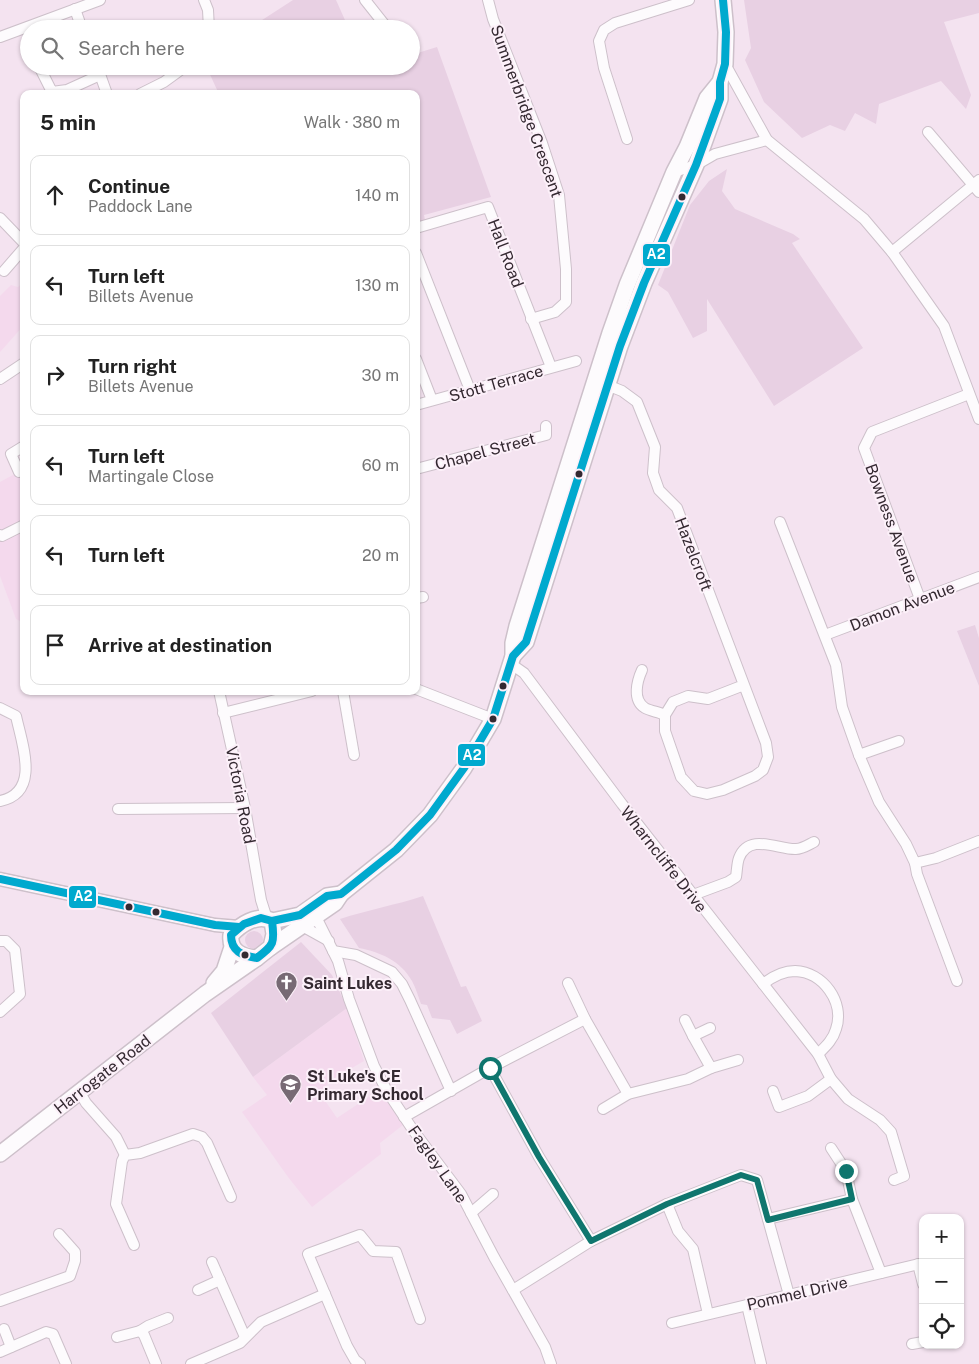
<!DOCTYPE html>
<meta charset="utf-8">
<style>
body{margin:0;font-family:"Public Sans",sans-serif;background:#f6f6f6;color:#222}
.controls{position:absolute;right:15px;bottom:15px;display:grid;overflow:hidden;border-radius:10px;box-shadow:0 1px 4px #0004}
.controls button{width:45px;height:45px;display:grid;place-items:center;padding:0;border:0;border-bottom:1px solid #e0e0e0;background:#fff;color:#222;font:25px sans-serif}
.stop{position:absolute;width:15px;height:15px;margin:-11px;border:4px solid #0f766e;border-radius:50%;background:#fff}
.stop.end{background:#0f766e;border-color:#fff;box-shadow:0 1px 5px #0008}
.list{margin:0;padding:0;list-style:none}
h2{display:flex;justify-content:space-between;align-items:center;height:65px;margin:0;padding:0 20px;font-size:21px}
h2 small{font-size:16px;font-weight:400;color:#767676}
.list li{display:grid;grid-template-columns:32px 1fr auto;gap:15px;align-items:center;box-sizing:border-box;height:80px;margin:0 10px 10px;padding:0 10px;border:1px solid #e0e0e0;border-radius:10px}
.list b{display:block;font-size:19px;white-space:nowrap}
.list p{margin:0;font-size:16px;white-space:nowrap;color:#767676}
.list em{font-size:16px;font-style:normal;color:#767676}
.icon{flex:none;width:28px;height:28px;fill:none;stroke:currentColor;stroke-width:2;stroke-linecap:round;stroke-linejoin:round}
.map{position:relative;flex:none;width:979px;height:1364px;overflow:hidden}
.search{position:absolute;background:#fff;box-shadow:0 1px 4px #0004;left:20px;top:20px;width:400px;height:55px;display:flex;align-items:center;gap:12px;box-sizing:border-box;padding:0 18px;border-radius:28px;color:#767676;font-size:19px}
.panel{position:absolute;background:#fff;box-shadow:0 1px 4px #0004;left:20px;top:90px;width:400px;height:605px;border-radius:10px}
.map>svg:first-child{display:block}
</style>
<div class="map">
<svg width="979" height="1364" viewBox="0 0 979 1364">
<rect width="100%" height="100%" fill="#f4e3f0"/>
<g fill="#f4d9ed">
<polygon points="24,282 24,325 0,352 0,296 11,285 18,287"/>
<polygon points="24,469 24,623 16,619 0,576 0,482"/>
<polygon points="347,1008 364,1061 333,1079 319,1092 337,1118 379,1090 403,1125 380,1143 381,1154 312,1207 288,1177 242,1112 267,1095 253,1077"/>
</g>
<g fill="#e8d0e3">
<polygon points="293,0 336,0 349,29 248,29"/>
<polygon points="744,0 979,0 979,13 944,22 971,95 966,109 941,81 879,104 876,124 855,113 845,131 830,125 802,138 764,102 745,60 751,48"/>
<polygon points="437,47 491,197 424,215 425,220 416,223 416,94 219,94 206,66 366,66 368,69 376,66 411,66 411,55"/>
<polygon points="727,169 722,191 735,209 793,234 800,239 792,243 863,348 774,406 707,299 707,331 693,338 668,292 658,285 690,205 709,181"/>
<polygon points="975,625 979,638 979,686 957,631"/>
<path d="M423 896 461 987 466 986 482 1021 457 1034 450 1020 432 1018 427 1005 421 1004C418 996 416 988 412 981 401 961 380 952 359 948L340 919C367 910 396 905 423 896Z"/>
<circle cx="254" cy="940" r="9"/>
<polygon points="301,942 332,975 347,1008 253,1077 211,1013"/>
</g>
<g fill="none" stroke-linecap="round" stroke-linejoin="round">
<defs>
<g id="minor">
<polyline points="204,0 208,10 209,29"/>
<polyline points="365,0 388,29"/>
<polyline points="488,0 493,19 542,143 559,195 566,269 566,302 555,312 531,319"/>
<polyline points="75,9 82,29"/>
<polyline points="0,37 100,0"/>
<polyline points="725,64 767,140 864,219 892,252 944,326 979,419"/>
<polyline points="39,66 52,92 67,90 100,75"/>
<polyline points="97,66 107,94"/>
<polyline points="140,94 164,82 186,66"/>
<polyline points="928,132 979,192"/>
<polyline points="627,139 604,68 599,41 604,30 615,23 689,0"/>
<polyline points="674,172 696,165 715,154 767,140"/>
<polyline points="0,218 24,243"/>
<polyline points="416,228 488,207 551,367"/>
<polyline points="892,252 979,180"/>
<polyline points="416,253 470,390"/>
<polyline points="4,271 24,248"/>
<polyline points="416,359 432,400"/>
<polyline points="0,379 24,363"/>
<polyline points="607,385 622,391 637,402 655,447 653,473 659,490 677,508 766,743 768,757 763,770 755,776 723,790 707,794 694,791 681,777 665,731 665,715 673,702 688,696 708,699 744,685"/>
<polyline points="416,405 576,361"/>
<polyline points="416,469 546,435 546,426"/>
<polyline points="19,472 11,454 24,446"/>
<polyline points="780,522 836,665 842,707 859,755 879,802 906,844 915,863 936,858 979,841"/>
<polyline points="0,535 2,536 24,525"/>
<polyline points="416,598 423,597"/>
<polyline points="920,599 864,448 872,432 969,394"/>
<polyline points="825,635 979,577"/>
<polyline points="511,664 524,673 622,804 818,1054 831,1079 848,1099 880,1120 891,1132 904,1176 894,1180"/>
<path d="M642 670C637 681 632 700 645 708 650 711 659 712 665 715"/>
<polyline points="416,689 493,719"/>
<polyline points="219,691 245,808 261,900 267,919"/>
<polyline points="343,691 354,755"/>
<path d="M0 708 16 716C22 744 41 793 0 801"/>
<polyline points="223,713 312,691"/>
<polyline points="859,755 899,741"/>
<polyline points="118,809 245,808"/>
<polyline points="915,863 917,874 957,981"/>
<path d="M693 895 728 882 736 877C737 871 737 863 739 858 749 832 779 850 796 849 802 849 808 845 814 842"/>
<polyline points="311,914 316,917 338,961 349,999 374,1066 387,1091 413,1130 461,1194 494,1257 545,1347 551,1364"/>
<polyline points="302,926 329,941"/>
<polyline points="0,941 6,941 15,950 20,994 0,1012"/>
<polyline points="333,951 356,955 392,972 402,984 410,1000 451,1091"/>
<polyline points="568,983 585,1019 628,1094"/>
<path d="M763 984C772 977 782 971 795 971 823 972 845 1002 836 1029 833 1040 825 1047 818 1054"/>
<polyline points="685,1020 693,1036 710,1028"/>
<polyline points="693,1036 711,1068 738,1060"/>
<polyline points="490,1068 539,1157 591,1241"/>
<polyline points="79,1091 86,1103 116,1137 125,1155"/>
<polyline points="773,1091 779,1107 808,1096 831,1079"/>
<polyline points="603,1109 628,1094 688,1079 711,1068"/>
<polyline points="404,1117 490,1068 585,1019"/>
<polyline points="831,1148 846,1171 852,1199 881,1273"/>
<polyline points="667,1204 678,1231 693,1249 708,1314"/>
<polyline points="471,1213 493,1194"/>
<polyline points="768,1219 852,1199"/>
<polyline points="134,1245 116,1204 122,1161 125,1155 140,1153 193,1134 202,1137 207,1143 231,1197"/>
<polyline points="212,1262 245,1337"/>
<polyline points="918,1264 923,1284"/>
<polyline points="198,1290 220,1280"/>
<polyline points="513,1290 591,1241 667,1204 741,1175 757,1180 789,1295"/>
<polyline points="0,1301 70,1276 75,1261 75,1252 59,1234"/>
<polyline points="747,1305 761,1364"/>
<polyline points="672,1323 923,1263"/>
<polyline points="4,1329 11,1347"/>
<polyline points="140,1331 148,1326 168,1318"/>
<polyline points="117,1337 140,1331 144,1335 156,1364"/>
<polyline points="912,1344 923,1342"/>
<polyline points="0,1352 46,1332 53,1334 66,1364"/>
<polyline points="191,1364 240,1343 261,1322 325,1294"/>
<polyline points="360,1364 355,1360 347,1346 308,1254 360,1235 373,1251 396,1252 420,1319"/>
</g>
<polyline id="major" points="0,879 215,925 239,927"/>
<g id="highway">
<polyline points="513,656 526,642 620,346 644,283 696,165 720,99 720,82 725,64 726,32 723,0"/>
<path d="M272 921 274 934 271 947 257 958C243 957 229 952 231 935 240 925 257 913 272 921L300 915 327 896 341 894"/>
<polyline points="271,947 335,903 341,894 396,850 430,815 464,768 493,719 513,656 513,643 517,626 610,333 627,285 674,172 687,147 707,98 720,82"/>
<polyline points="214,983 224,971 232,947"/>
<polyline points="0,1154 205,994 257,958"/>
</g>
</defs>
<use href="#minor" stroke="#cdc0ca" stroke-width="12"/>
<use href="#major" stroke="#cdc0ca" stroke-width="15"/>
<use href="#highway" stroke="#cdc0ca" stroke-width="18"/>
<use href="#minor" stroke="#fdfbfd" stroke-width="10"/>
<use href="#major" stroke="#fdfbfd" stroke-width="12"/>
<use href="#highway" stroke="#fdfbfd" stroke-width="15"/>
<defs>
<g id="bus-1">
<polyline points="0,879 215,925 239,927"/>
<path d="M261 918 272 921C275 943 274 945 257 958 242 956 231 951 231 935L244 924Z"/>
<polyline points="272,921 300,915 327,896 341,894 396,850 430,815 464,768 493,719 513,656 526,642 620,346 644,283 696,165 720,99 720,82 725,64 726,32 723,0"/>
</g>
</defs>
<use href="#bus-1" stroke="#fcf0f9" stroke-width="11"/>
<use href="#bus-1" stroke="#00a9ce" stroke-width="8"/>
</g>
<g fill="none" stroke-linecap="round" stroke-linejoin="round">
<polyline stroke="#0f766e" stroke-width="6" points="490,1068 539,1157 591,1241 667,1204 741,1175 757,1180 768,1220 852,1199 846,1171"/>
</g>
<defs>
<symbol id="church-pin" viewBox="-11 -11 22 30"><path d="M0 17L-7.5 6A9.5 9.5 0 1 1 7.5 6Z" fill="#776a74" stroke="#fcf0f9"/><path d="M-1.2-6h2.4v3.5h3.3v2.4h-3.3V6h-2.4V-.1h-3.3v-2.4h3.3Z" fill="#fff"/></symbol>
<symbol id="school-pin" viewBox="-11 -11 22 30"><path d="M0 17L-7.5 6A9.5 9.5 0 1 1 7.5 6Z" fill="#776a74" stroke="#fcf0f9"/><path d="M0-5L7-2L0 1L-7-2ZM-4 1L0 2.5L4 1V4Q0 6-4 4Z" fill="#fff"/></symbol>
</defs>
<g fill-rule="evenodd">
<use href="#church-pin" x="274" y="970" width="25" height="34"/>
<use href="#school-pin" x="278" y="1072" width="25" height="34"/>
</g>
<g fill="#342931" stroke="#fcf0f9" stroke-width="2">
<circle cx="682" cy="197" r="4.5"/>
<circle cx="579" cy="474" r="4.5"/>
<circle cx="503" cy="686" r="4.5"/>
<circle cx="493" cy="719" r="4.5"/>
<circle cx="129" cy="907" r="4.5"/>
<circle cx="156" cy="912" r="4.5"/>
<circle cx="245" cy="955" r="4.5"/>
</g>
<g text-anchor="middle" stroke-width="4" stroke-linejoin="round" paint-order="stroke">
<g font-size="16" fill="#342931" stroke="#fcf0f9">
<text transform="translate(527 111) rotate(70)" y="6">Summerbridge Crescent</text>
<text transform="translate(506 253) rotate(69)" y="6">Hall Road</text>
<text transform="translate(496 383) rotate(-16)" y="6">Stott Terrace</text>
<text transform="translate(485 451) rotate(-15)" y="6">Chapel Street</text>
<text transform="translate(892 523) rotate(70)" y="6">Bowness Avenue</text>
<text transform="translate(694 554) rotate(69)" y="6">Hazelcroft</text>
<text transform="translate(902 606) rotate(-21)" y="6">Damon Avenue</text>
<text transform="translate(241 795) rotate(79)" y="6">Victoria Road</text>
<text transform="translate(664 859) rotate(52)" y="6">Wharncliffe Drive</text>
<text transform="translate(102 1074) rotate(-38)" y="6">Harrogate Road</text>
<text transform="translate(438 1164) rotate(55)" y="6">Fagley Lane</text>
<text transform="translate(797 1293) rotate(-13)" y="6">Pommel Drive</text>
</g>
<g font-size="16" font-weight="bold" fill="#342931" stroke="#fcf0f9" text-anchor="start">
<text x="303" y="989">Saint Lukes</text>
<text x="307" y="1082">St Luke's CE<tspan x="307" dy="18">Primary School</tspan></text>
</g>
</g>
<g stroke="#fcf0f9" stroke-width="2">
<rect x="642" y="243" width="29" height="24" rx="5" fill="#00a9ce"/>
<rect x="457" y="743" width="29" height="24" rx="5" fill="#00a9ce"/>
<rect x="68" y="885" width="29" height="24" rx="5" fill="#00a9ce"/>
</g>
<g font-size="14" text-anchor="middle" font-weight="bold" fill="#fff">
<text x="656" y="259">A2</text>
<text x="472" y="760">A2</text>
<text x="83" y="901">A2</text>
</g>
</svg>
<div class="controls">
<button>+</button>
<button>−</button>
<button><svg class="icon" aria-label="locate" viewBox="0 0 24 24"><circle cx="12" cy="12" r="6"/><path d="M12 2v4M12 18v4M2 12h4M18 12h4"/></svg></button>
</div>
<div class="stop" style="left:490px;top:1068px"></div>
<div class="stop end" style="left:846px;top:1171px"></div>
<div class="search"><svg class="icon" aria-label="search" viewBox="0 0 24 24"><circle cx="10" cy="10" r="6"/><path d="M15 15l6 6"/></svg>Search here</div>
<section class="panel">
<h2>5 min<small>Walk · 380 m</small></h2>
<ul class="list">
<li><svg class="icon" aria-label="ahead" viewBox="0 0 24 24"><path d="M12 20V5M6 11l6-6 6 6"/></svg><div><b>Continue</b><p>Paddock Lane</p></div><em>140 m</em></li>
<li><svg class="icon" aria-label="left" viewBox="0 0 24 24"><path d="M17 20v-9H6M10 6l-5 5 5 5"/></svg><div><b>Turn left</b><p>Billets Avenue</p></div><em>130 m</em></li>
<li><svg class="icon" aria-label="right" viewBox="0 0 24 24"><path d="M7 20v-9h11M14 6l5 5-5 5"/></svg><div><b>Turn right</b><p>Billets Avenue</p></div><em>30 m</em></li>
<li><svg class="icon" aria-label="left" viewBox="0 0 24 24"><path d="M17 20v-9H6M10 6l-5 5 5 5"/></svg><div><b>Turn left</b><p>Martingale Close</p></div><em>60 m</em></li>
<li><svg class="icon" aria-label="left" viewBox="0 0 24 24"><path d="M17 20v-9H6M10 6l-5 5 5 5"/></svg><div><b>Turn left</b></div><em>20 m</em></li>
<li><svg class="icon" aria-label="arrive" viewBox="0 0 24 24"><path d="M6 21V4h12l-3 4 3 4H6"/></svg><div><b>Arrive at destination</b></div></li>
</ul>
</section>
</div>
